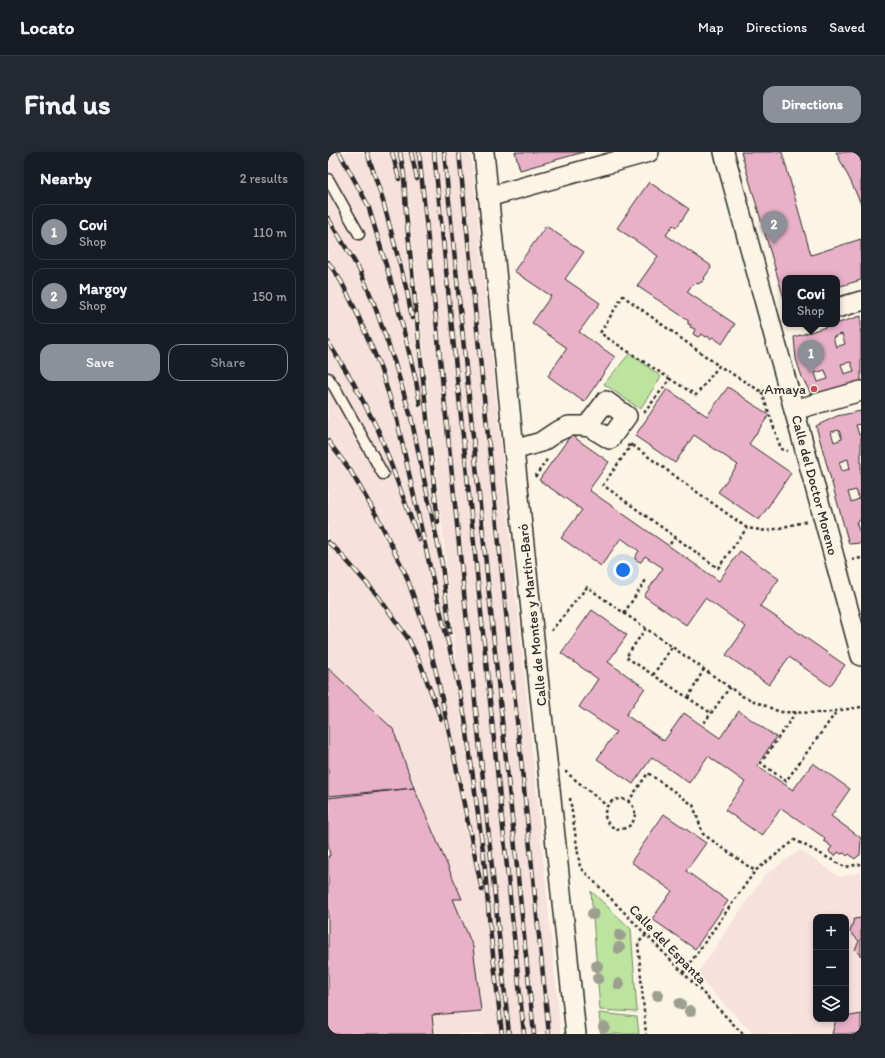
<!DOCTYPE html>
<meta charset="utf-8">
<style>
body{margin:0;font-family:Itim,sans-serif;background:#242831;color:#f1f3f6}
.controls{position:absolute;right:12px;bottom:12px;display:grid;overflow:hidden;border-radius:8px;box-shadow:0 2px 6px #0003}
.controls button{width:36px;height:36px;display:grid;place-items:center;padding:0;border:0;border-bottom:1px solid #363941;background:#171b24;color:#f1f3f6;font:20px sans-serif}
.you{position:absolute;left:295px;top:418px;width:14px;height:14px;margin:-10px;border:3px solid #fff;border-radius:50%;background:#1a73e8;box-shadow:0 0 0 6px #1a73e833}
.badge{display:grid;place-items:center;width:26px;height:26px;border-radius:50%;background:#8c9099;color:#fff;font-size:13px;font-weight:700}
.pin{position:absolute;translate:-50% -33px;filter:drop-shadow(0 1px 2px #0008)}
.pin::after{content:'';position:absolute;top:21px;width:14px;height:12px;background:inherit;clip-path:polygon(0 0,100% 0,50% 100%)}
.popup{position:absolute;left:454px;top:123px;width:58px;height:52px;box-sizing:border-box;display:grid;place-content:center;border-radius:8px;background:#171b24;filter:drop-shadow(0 1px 3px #0005);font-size:13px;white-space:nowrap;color:#9ea1a6}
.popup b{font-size:15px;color:#f1f3f6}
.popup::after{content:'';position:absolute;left:50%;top:100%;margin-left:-8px;border:8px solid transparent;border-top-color:#171b24}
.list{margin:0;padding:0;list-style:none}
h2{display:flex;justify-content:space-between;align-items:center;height:52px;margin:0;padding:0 16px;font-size:17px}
h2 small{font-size:13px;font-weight:400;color:#9ea1a6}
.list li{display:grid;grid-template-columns:26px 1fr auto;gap:12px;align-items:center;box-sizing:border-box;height:56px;margin:0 8px 8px;padding:0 8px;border:1px solid #363941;border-radius:12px}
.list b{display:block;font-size:15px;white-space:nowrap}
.list p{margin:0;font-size:13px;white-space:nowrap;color:#9ea1a6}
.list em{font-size:13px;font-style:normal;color:#9ea1a6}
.actions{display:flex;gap:8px;padding:12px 16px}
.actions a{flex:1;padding:9px 0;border:1px solid #8c9099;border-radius:12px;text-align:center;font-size:14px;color:#8c9099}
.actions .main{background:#8c9099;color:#fff}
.icon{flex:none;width:22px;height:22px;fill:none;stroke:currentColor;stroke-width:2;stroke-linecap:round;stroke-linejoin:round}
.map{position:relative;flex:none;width:533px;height:882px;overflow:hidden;border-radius:12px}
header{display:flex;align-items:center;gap:24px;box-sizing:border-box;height:56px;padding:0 20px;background:#171b24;border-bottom:1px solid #363941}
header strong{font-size:19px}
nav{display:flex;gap:22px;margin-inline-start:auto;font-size:14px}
.intro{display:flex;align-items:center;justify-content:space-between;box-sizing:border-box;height:96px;padding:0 24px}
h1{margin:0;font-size:28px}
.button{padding:10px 18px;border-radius:12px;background:#8c9099;color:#fff;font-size:14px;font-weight:700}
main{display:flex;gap:24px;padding:0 24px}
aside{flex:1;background:#171b24;border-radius:12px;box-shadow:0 2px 6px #0003}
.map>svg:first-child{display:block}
</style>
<header>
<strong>Locato</strong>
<nav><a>Map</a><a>Directions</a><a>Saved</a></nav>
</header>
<div class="intro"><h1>Find us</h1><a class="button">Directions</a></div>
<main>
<aside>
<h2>Nearby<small>2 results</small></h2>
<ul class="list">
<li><span class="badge">1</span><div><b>Covi</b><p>Shop</p></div><em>110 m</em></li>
<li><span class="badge">2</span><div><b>Margoy</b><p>Shop</p></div><em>150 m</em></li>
</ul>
<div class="actions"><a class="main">Save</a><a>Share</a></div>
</aside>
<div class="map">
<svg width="533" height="882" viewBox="0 0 533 882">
<rect width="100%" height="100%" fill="#fcf5e5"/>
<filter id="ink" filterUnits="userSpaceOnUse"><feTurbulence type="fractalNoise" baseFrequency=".025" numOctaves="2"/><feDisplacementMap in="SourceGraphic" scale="8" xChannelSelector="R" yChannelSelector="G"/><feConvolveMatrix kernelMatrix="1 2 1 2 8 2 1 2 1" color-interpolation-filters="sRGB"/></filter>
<g filter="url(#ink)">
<g fill="#f6e1dc" fill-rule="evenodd">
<polygon points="0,0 74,0 127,519 139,612 75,0 143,0 233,882 0,882"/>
<path d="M472 698 512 725 533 720V882H425L368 823 437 723ZM488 765H518V867H488Z"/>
</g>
<g fill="#bce49f" stroke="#748865">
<polygon points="302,201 333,225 312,257 276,232"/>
<polygon points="263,739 303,777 309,860 272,858"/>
<polygon points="271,861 309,865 311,882 273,882"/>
</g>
<g fill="#e9b1c8" stroke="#2b2b2b" fill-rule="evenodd">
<polygon points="187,0 256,0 192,18"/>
<polygon points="413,0 454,0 483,103 533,87 533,128 509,135 509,126 457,126 457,150"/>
<polygon points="508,0 533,0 533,52 524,32"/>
<polygon points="321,30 361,57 349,75 348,75 345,73 338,83 382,113 383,116 376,126 377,127 375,129 370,132 366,130 359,140 407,172 394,192 385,185 382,187 380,184 378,185 374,182 370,185 365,182 367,177 362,175 363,173 360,172 360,168 309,134 330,104 289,76"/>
<polygon points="218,74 256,100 237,127 272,151 251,180 287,205 256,250 220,224 239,196 204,171 223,144 186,119"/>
<path d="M533 164V178H532L533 183V229L484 244 474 225 468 207 466 185ZM514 182 517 192 508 195 505 185ZM488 190 491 200 482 203 479 193ZM523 210 526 219 516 222 513 212ZM497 218 500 227 490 230 487 221Z"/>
<polygon points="400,235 441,263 421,292 463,321 431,368 390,340 410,313 366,283 347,311 307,284 339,237 379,264"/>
<path d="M533 259V272L528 273 531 283 533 282V368L528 370 531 379H533V391L521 392 488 274 509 264ZM511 278 514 287 506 290 503 280ZM520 307 522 317 514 319 511 310ZM528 338 531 347 523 350 520 340Z"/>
<polygon points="243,283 281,310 261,338 391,429 412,399 451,427 432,454 517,513 502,534 461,505 441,533 398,503 418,475 377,446 358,473 316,444 335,416 317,404 313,410 312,410 307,407 307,405 311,399 293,386 273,414 233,386 254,358 211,328"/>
<polygon points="264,458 299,483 280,510 317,536 298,563 336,589 356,561 392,586 411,559 448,585 429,614 465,638 485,611 522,637 503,664 533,686 532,703 530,704 527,707 521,702 519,704 516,701 513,702 510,700 508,703 505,703 502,701 501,698 504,695 501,693 500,691 496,689 497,686 453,656 434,684 397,658 417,630 380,604 361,631 324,605 305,632 269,607 288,580 251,555 270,527 233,501"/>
<polygon points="0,516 65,577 86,636 0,644"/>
<polygon points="86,636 134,747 125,747 145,795 153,859 104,863 106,882 0,882 0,704 2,704 0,690 0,646"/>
<polygon points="336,662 378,691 358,719 400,749 367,797 324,767 344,739 303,710"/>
<polygon points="533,766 533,804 527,798 531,789 522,780 526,767"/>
<polygon points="533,862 533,882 504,882 508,868 518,867 518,865"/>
</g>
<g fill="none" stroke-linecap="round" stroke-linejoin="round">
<defs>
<g id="lane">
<polyline points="0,27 31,82"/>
<polyline points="0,226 7,236 55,322"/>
</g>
<g id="street">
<polyline points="156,0 186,298 248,882"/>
<polyline points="396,0 533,504"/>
<polyline points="160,45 321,0"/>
<polyline points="509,156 533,149"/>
<polyline points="466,258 533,239"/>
<polyline points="186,298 213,290 228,280 241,274 253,274 262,275 282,287 299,264 278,249 259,274"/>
</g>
</defs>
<use href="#lane" stroke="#2b2b2b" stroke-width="13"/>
<use href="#street" stroke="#2b2b2b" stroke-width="22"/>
<g stroke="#2b2b2b" stroke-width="2.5" stroke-dasharray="3 3" stroke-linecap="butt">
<polyline points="342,227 272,181 295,144 391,214"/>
<polyline points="434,240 453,297 460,299"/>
<polyline points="316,261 342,227 368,243 391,214 434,240 442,237"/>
<polyline points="304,292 275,333 390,416 419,376"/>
<polyline points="299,294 304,293 419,376 439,379 480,369"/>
<polyline points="207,325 220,306"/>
<polyline points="342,392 347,385"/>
<polyline points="524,408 533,406"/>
<polyline points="296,461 318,428"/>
<polyline points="318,476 298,505 383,561"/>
<polyline points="223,479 259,435 414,544 452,560 495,561 533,555"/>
<polyline points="325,523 344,495"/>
<polyline points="360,546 376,517"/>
<polyline points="468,560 433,611 458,629 509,559"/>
<polyline points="376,571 402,535"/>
<polyline points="239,621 238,620 279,654"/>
<polyline points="242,646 252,715 415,882"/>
<circle cx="292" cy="662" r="15"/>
<polyline points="300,650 320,621 365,653 375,682 427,719 467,688 517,715 533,712"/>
<polyline points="318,783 310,791 318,882"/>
<polyline points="355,821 427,719"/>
</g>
<use href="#lane" stroke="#fcf5e5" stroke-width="10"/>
<use href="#street" stroke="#fcf5e5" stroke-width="19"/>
<defs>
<g id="rail">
<polyline points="11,0 40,53 67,143 88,229 92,252"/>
<polyline points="39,0 55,49 79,139 84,166"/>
<polyline points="64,0 71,27"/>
<polyline points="72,0 76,23 78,61 103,305 110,370"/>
<polyline points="83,0 89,27"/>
<polyline points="91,0 181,882"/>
<polyline points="106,0 196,882"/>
<polyline points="116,0 206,882"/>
<polyline points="131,0 221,882"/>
<polyline points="0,66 32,119 45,149 66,209 83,265 114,412 122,480"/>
<polyline points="0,110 13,129 28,159 51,212 69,268 106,433 127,519 137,566 156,706 162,776 174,882"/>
<polyline points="0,190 25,230 51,280 91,388"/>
<polyline points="0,289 22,318 51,368 78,423 98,480 110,528 154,738"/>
<polyline points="0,390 11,400 50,444 81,488 93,513 113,567"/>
</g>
</defs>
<use href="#rail" stroke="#2b2b2b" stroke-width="4.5"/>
<use href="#rail" stroke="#fcf5e5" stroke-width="3" stroke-dasharray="9" stroke-linecap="butt"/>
</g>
<g fill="#9d9f8f">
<circle cx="265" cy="762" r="6"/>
<circle cx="292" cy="783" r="6"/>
<circle cx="291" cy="796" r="6"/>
<circle cx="269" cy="814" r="6"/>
<circle cx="270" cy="826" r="6"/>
<circle cx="291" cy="832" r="6"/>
<circle cx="330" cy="843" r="6"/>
<circle cx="352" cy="852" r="6"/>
<circle cx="362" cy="859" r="6"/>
<circle cx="276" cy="875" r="6"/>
</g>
</g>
<circle fill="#d1495b" stroke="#fcf5e5" stroke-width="1.5" cx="486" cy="237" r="4"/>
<g text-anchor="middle" stroke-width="4" stroke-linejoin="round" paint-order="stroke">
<g font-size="14" fill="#2b2b2b" stroke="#fcf5e5" text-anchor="end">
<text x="478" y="242">Amaya</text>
</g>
<g font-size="14" fill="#2b2b2b" stroke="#fcf5e5">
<text transform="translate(487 333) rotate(75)" y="5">Calle del Doctor Moreno</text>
<text transform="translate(204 463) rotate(-96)" y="5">Calle de Montes y Martín-Baró</text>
<text transform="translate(340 792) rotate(46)" y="5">Calle del Espanta</text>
</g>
</g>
</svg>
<div class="controls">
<button>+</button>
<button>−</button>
<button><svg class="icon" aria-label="layers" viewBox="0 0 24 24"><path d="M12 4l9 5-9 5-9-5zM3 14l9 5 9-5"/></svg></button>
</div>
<div class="you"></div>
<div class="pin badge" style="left:483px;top:221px">1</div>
<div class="popup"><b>Covi</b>Shop</div>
<div class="pin badge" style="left:446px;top:92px">2</div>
</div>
</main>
